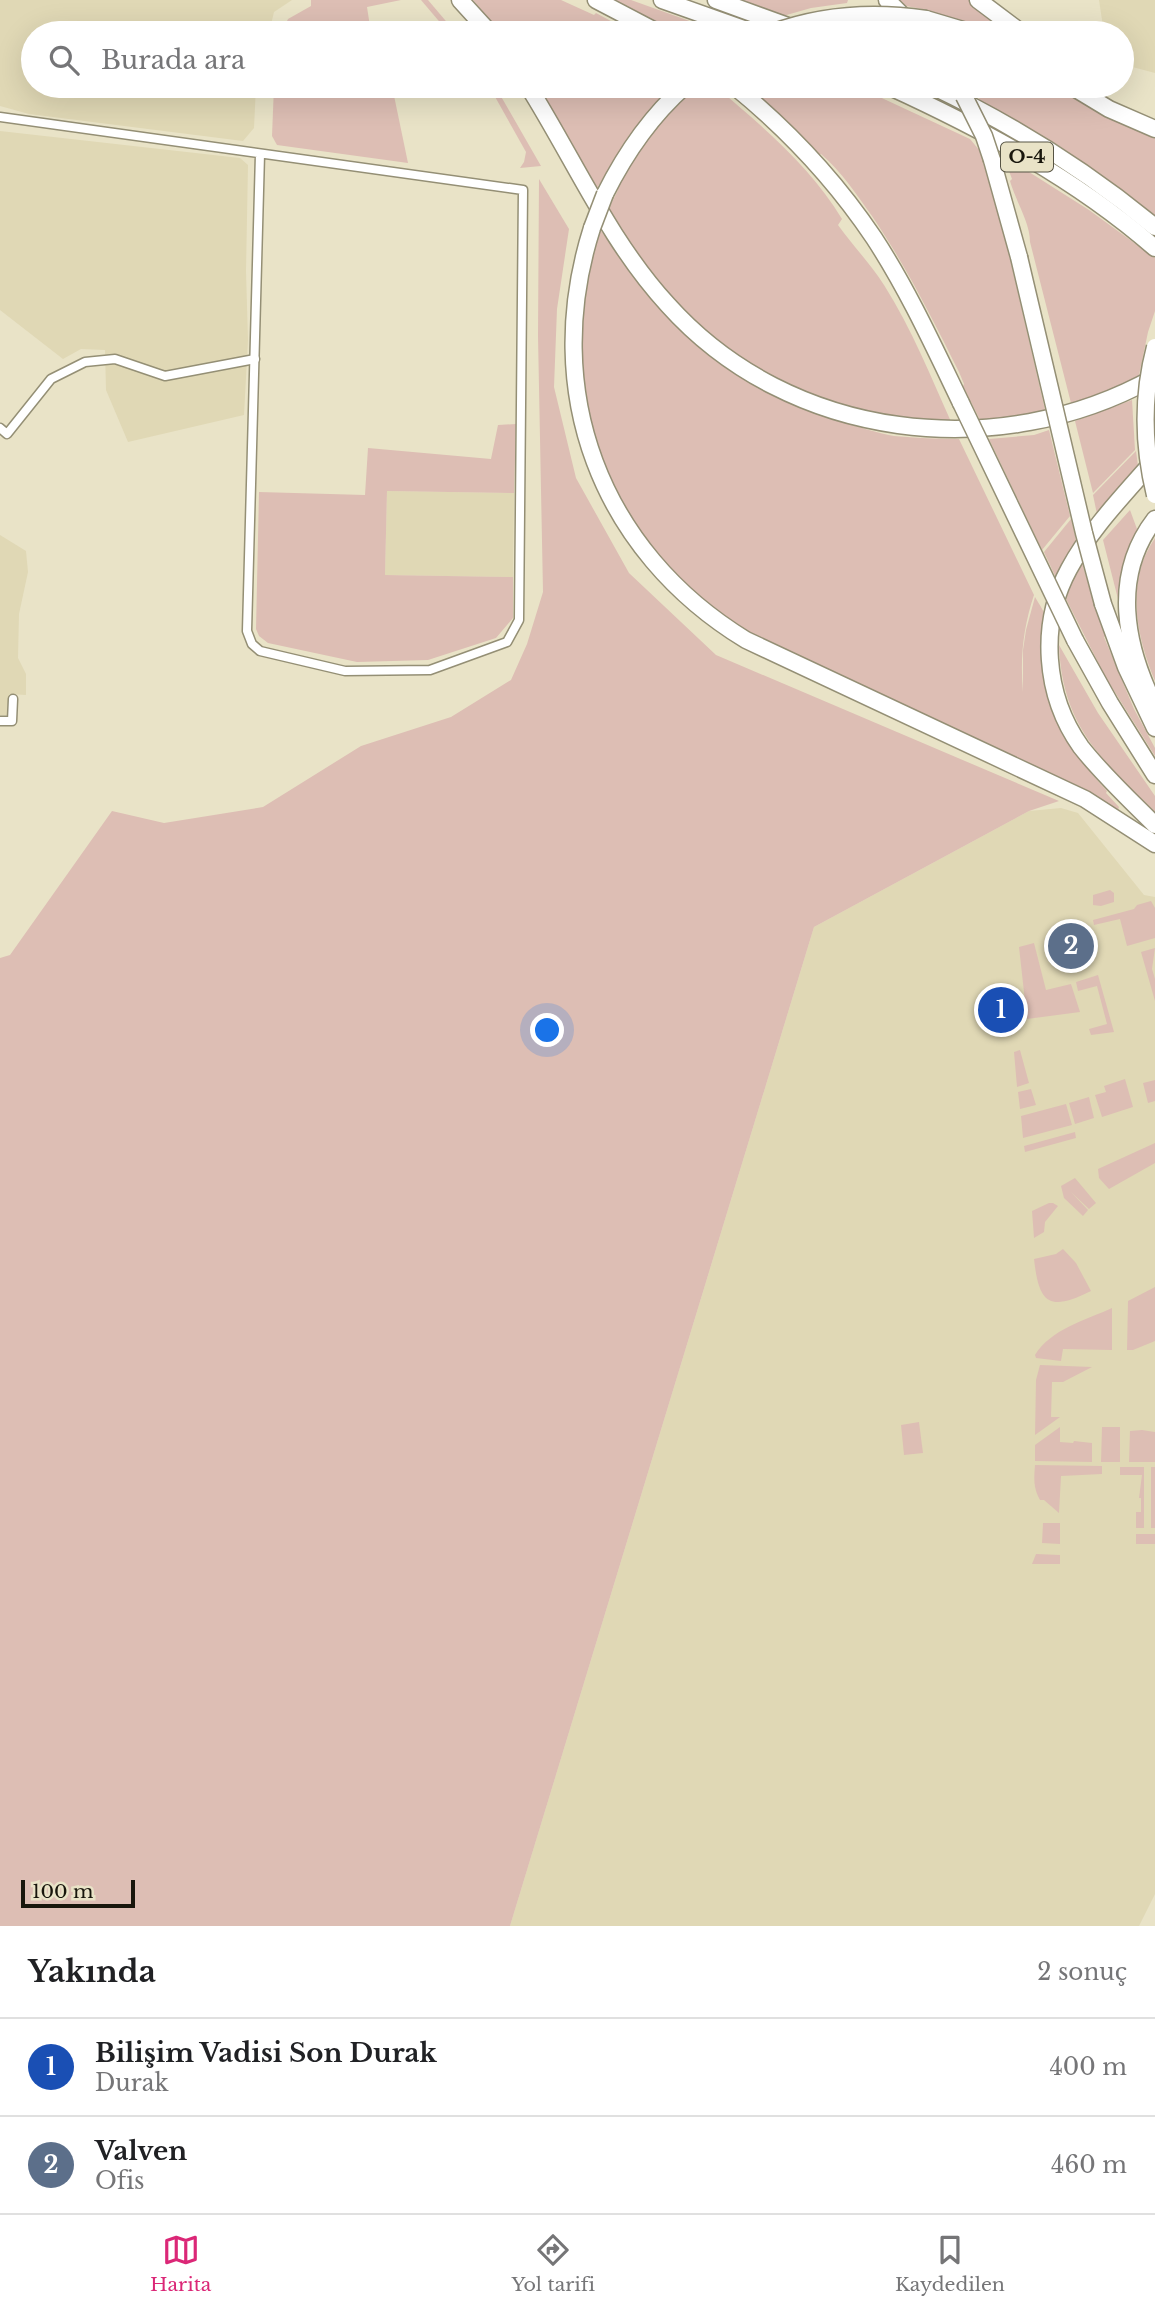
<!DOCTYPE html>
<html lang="tr">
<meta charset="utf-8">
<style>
body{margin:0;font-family:"Libre Baskerville",serif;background:#f2f2f2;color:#202124}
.scale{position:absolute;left:21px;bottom:18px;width:114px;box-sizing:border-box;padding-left:7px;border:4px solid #18160c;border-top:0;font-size:19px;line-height:24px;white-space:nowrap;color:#18160c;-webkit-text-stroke:5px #e9e3c7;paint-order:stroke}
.you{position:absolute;left:548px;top:1031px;width:24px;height:24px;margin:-18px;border:5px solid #fff;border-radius:50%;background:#1a73e8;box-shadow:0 0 0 10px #1a73e833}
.badge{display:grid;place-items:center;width:46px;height:46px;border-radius:50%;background:#db2777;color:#fff;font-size:23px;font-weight:700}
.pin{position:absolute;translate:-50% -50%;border:4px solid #fff;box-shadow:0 2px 7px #0006}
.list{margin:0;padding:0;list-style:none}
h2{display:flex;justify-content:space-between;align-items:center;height:91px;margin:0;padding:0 28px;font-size:30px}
h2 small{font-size:23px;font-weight:400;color:#757577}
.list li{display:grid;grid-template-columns:46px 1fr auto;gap:21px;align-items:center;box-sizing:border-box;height:98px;padding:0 28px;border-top:2px solid #e0e0e0}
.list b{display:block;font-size:26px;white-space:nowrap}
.list p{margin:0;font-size:23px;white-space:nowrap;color:#757577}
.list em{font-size:23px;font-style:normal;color:#757577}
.icon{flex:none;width:38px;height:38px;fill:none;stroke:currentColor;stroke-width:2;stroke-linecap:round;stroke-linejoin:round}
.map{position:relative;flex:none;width:1155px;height:1926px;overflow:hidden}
.search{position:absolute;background:#fff;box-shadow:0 7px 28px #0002;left:21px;right:21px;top:21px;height:77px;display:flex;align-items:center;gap:18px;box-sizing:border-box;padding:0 24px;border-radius:38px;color:#757577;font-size:26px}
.sheet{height:287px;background:#fff}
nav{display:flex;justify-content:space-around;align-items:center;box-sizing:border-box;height:98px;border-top:2px solid #e0e0e0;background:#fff;font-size:19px;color:#757577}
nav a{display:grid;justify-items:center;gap:4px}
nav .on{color:#db2777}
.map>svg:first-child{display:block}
</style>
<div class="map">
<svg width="1155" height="1926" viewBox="0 0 1155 1926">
<rect width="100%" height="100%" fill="#e9e3c7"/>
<g fill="#e0d8b5">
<polygon points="0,0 292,0 274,12 269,33 33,33 33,86 256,86 254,128 243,141 29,114 0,106"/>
<polygon points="1099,0 1155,0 1155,73 1125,65 1122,62 1122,33 1104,33"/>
<polygon points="0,131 240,158 248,165 246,271 248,340 244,415 128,442 106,390 105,350 81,349 63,359 0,310"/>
<polygon points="387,491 514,493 513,577 385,575"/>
<polygon points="0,535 26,551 28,572 19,614 18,658 26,674 26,695 9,694 7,715 0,715"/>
<polygon points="1061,808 1078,813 1144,895 1155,897 1155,1894 1139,1926 510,1926 814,927 1029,811"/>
</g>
<g fill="#ddbeb4">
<polygon points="311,0 401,0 367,7 371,33 281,33 288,19 311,6"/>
<polygon points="421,0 428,0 456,33 449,33"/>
<polygon points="473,0 561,0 594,15 596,13 633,33 501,33"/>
<polygon points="612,0 631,0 723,33 671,33"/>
<polygon points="738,0 848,0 847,3 811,8 783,16"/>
<path d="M900 0H969L1013 33C983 33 958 17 929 12L928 10 906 6Z"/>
<polygon points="859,23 898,24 906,33 837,33 829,30 831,27 839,29 842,25"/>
<polygon points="274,86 392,86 408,163 277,145 272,136"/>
<polygon points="489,86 495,86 541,166 520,168 524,162 526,152"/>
<polygon points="538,86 670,86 641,120 597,188"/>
<path d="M698 86H715C761 125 811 167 842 219L838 225C853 246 870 263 884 285 912 329 931 377 952 424 921 420 888 419 857 412 791 398 716 349 672 300 646 273 628 239 609 208L618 190 616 188 649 133Z"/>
<path d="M747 86H856L970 139 980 151 991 189H994L1046 414 982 424 963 386 964 384 959 372C932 318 906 266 872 216 856 194 842 172 821 154L819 155 799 134Z"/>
<polygon points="971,86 1058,86 1107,116 1155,137 1155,217 1120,189 1061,147 980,100"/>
<path d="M1010 160 1089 210 1155 258V311L1148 332 1138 380 1072 407 1030 242C1030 222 1016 202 1010 181L1012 179 1006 163Z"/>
<polygon points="539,179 569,229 557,309 554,387 576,478 629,573 716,655 1059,801 1029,811 814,927 510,1926 0,1926 0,958 10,955 112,811 164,823 263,807 361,746 451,717 511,680 527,644 543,592 538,336"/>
<path d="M600 229C619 257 638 286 661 311 712 363 772 401 842 422 859 427 877 433 894 436 916 438 937 439 959 439L1034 595C1023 628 1020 658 1023 692V650L1026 630 1035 597C1039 604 1046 614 1047 621 1050 636 1043 654 1044 670 1048 718 1075 756 1107 791L1106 793 1119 807 1118 810C1030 760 937 722 845 679 796 656 743 635 702 599 650 555 612 498 594 432 574 359 576 301 600 229Z"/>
<polygon points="1132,400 1135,450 1093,493 1075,421"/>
<polygon points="516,424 514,493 387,491 385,575 513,577 513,618 496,638 428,660 357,662 268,643 259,636 256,629 259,492 365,495 368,448 491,459 498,425"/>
<polygon points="1049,430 1070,516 1042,550 989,439 1034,435"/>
<polygon points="1136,451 1138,466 1097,514 1093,495"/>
<polygon points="1130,510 1137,529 1123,572 1118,599 1103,540"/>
<polygon points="1071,519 1076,540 1056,578 1044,552"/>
<path d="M1155 538V681C1136 636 1125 581 1155 538Z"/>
<polygon points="1082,563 1095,607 1106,636 1104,637 1134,709 1155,748 1155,756 1106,678 1066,599 1074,575"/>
<path d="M1059 645 1098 713 1155 796V812C1101 759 1062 726 1059 645Z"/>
<polygon points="1110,890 1114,893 1114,902 1101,906 1093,905 1093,895"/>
<polygon points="1151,901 1155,908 1155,938 1127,946 1120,919 1094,925 1093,920 1134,909 1137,905"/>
<polygon points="1034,943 1046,990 1071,984 1080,1012 1027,1019 1019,947"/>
<polygon points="1155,948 1152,969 1155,979 1155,1001 1141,952"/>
<polygon points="1098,975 1114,1032 1091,1035 1089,1029 1107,1024 1097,986 1078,991 1076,982"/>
<polygon points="1020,1050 1029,1083 1017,1087 1014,1052"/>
<polygon points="1125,1079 1133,1107 1102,1117 1095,1095 1106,1092 1104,1086"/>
<polygon points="1155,1080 1155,1101 1148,1103 1143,1083"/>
<polygon points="1031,1089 1036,1105 1020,1109 1018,1092"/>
<polygon points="1089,1097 1094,1118 1075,1124 1069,1103"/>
<polygon points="1066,1104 1072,1125 1023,1138 1021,1116"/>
<polygon points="1075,1132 1076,1138 1025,1152 1024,1146"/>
<polygon points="1155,1143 1155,1163 1109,1189 1099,1178 1098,1169"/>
<polygon points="1075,1178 1096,1203 1089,1209 1071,1192 1088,1210 1083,1216 1064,1198 1061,1186"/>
<polygon points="1049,1203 1053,1203 1058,1206 1045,1222 1044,1232 1034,1238 1032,1211"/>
<path d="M1063 1249 1076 1263 1091 1291C1049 1312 1039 1304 1034 1259L1056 1254Z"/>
<polygon points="1155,1287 1155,1341 1133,1350 1127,1350 1128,1301"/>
<path d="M1112 1308V1350L1063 1349 1061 1361 1036 1358 1035 1355C1051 1329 1086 1320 1112 1308Z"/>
<polygon points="1040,1365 1092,1367 1063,1382 1052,1382 1051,1417 1060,1417 1035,1435 1036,1380"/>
<polygon points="919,1422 923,1453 904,1455 901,1425"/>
<polygon points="1060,1427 1060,1442 1073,1443 1074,1441 1092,1443 1092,1462 1035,1461 1035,1445"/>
<polygon points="1102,1427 1120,1427 1120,1462 1101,1462"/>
<polygon points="1142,1430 1155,1432 1155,1462 1129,1462 1130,1431"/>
<path d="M1035 1465 1102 1466V1474L1061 1476 1059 1513 1044 1500H1040C1033 1488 1034 1478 1035 1465Z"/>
<polygon points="1120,1467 1144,1467 1144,1528 1136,1528 1136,1512 1141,1512 1141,1498 1139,1498 1142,1475 1120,1475"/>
<rect x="1151" y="1467" width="4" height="61"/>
<polygon points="1043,1523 1060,1523 1060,1544 1042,1543"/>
<rect x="1136" y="1534" width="19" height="10"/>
<polygon points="1036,1554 1060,1555 1060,1564 1032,1564"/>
</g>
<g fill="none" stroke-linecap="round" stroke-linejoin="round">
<defs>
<g id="street">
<polyline points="0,117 523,190 519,620 507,642 430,670 345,671 260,651 252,644 247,631 260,154"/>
<polyline points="0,428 7,434 51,379 85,362 115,359 165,376 255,359"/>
<polyline points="0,721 12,721 13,699"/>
</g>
<g id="highway">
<polyline points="460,0 490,33"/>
<polyline points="596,0 659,33"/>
<polyline points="662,0 755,33"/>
<polyline points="716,0 807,33"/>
<polyline points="887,0 920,33"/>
<polyline points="978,0 1022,33"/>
<polyline points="926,19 973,33"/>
<path d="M528 86C574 159 609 241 668 305 790 441 998 465 1155 377"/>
<path d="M734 86C788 130 835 180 874 238 908 290 934 347 961 403"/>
<path d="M888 86C982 129 1076 179 1155 248"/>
<path d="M932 86C1012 124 1087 171 1155 227"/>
<polyline points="1071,86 1109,109 1155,129"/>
<polyline points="992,160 1019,257"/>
<path d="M605 194C625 154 651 116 685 86"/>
<path d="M592 228C540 391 600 551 746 640L1085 799 1155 844"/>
<path d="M1155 459C1125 494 1091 528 1069 569 1039 624 1044 695 1081 747 1103 775 1130 800 1155 825"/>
<path d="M1155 519C1111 576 1125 646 1155 706"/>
<polyline points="1103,604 1126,667 1155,728"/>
<polyline points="1075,640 1110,703 1155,775"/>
</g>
</defs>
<use href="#street" stroke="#948f75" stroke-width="11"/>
<use href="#highway" stroke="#948f75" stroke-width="19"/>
<use href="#street" stroke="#fff" stroke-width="8"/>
<use href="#highway" stroke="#fff" stroke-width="16"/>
<defs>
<g id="highway-bridge">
<path d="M771 33C820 15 874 11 926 19"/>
<polyline points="964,96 984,136 992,160"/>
<polyline points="592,228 605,194"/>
<polyline points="1019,257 1084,533 1103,604"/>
<path d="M1155 347C1142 396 1143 446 1155 495"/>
<polyline points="961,403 1075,640"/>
</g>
</defs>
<use href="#highway-bridge" stroke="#948f75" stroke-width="19" stroke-linecap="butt"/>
<use href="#highway-bridge" stroke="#fff" stroke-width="16"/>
</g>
<g text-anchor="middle" stroke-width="7" stroke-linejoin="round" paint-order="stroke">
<rect fill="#e9e3c7" stroke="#575444" stroke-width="2" x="1001" y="142.5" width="52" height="29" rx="5"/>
<g font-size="18" font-weight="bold" fill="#18160c">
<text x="1027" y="163">O-4</text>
</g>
</g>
</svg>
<div class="scale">100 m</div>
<div class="you"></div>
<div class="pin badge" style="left:1001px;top:1010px;background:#1a4fb4">1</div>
<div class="pin badge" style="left:1071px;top:946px;background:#5c6f8a">2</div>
<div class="search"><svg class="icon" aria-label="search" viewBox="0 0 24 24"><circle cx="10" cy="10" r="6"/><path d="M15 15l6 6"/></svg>Burada ara</div>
</div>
<section class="sheet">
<h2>Yakında<small>2 sonuç</small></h2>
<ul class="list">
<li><span class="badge" style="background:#1a4fb4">1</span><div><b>Bilişim Vadisi Son Durak</b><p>Durak</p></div><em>400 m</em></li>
<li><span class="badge" style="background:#5c6f8a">2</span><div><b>Valven</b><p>Ofis</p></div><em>460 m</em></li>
</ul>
</section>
<nav>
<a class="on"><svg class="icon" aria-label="map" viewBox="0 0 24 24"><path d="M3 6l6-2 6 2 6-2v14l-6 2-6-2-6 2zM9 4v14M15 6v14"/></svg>Harita</a>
<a><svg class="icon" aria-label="directions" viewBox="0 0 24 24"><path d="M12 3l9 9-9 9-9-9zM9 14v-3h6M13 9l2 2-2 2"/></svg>Yol tarifi</a>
<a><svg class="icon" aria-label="saved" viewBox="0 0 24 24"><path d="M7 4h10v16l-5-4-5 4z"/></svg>Kaydedilen</a>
</nav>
